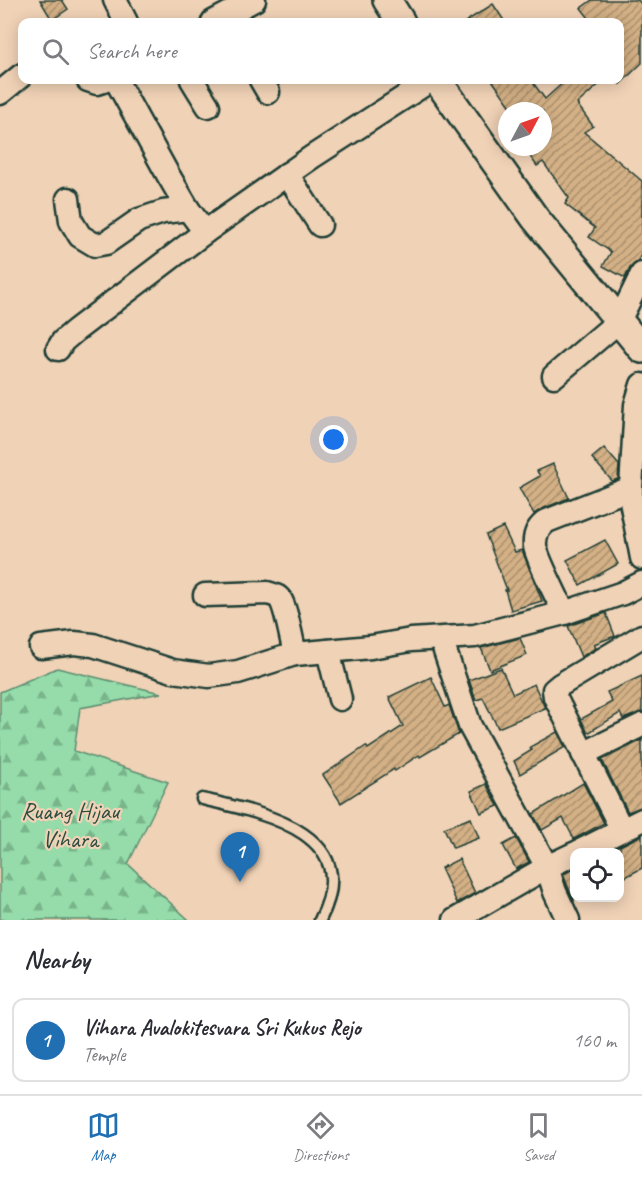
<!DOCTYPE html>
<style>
body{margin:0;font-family:Caveat,sans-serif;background:#f7f7f7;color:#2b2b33}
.controls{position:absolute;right:18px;bottom:18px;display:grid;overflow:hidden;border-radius:12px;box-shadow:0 3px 15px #0003}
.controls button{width:54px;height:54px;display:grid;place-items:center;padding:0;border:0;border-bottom:2px solid #e1e1e2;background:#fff;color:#2b2b33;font:30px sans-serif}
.compass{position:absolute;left:498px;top:102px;width:54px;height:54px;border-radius:50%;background:#fff;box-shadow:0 3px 15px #0003;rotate:49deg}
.you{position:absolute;left:334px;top:440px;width:21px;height:21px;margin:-15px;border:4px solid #fff;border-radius:50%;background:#1a73e8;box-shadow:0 0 0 9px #1a73e833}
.badge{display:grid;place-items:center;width:39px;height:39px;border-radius:50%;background:#1f6fb2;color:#fff;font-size:20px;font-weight:700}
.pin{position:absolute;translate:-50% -50px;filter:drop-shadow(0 2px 3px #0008)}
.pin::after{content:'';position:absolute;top:32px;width:21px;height:18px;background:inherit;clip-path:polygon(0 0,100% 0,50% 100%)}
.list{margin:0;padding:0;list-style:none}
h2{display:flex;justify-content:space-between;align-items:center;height:78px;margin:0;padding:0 24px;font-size:26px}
h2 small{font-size:20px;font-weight:400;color:#7c7c81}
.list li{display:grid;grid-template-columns:39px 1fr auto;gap:18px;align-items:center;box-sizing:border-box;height:84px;margin:0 12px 12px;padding:0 12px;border:2px solid #e1e1e2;border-radius:12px}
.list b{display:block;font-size:22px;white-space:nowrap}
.list p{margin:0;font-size:20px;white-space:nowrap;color:#7c7c81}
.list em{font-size:20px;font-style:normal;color:#7c7c81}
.icon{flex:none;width:33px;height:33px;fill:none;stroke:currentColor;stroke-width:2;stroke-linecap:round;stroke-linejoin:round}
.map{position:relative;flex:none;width:642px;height:920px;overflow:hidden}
.search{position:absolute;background:#fff;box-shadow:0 3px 15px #0003;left:18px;right:18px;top:18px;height:66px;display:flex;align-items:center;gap:15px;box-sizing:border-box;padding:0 21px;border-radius:12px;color:#7c7c81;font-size:22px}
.sheet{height:174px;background:#fff}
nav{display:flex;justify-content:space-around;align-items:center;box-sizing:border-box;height:84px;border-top:2px solid #e1e1e2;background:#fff;font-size:16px;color:#7c7c81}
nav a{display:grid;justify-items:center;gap:3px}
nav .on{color:#1f6fb2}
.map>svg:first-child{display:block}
</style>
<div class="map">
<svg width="642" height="920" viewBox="0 0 642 920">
<defs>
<pattern id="forest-firs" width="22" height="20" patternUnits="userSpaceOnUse" patternTransform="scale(1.5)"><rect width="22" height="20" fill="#95dcaa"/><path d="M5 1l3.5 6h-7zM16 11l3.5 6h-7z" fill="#79b48b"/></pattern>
<pattern id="building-hatch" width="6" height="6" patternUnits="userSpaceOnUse" patternTransform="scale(1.5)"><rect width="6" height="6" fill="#d3b085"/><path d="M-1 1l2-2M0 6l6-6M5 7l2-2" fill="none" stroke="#ab906e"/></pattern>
</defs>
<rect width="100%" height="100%" fill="#f0d2b6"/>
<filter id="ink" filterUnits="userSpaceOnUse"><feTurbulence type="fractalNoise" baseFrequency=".0167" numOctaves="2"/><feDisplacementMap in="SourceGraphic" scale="12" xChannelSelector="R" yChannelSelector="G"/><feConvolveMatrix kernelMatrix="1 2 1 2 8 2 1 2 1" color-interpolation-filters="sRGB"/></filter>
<g filter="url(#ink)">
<polygon fill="url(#forest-firs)" stroke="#5a8c6f" stroke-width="1.5" points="57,668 161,693 80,708 74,751 168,782 128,864 189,920 0,920 0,692"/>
<g fill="url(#building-hatch)" stroke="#1f3d34" stroke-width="1.5">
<polygon points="40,0 62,0 68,9 52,20"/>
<polygon points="592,0 638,0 642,5 642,63 620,84 620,22 592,22 581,8"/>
<polygon points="493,4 505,22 465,22"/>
<polygon points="492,80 531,80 545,99 566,80 604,80 577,104 593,126 584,132 642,181 642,253 637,262 630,268 625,278 603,266 611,252 589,237 595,228 565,204 569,198 543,162 537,166 523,147 543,147 543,111 514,111"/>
<polygon points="604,448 619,465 618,479 612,481 592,458"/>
<polygon points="553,464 569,498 542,509 534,514 519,488 540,476 537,471"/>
<polygon points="503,527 515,552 522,550 542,601 511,610 505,590 507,590 486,535"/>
<polygon points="605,540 618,564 580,585 567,560"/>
<polygon points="606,613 615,636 594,644 596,648 581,657 568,626"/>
<polygon points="520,638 527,655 490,670 481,648"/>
<polygon points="501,668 513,694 534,684 545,708 498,728 483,698 476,700 469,680"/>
<polygon points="642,676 642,712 623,719 620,713 588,733 581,719 612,702 607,692"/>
<polygon points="431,677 445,707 449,705 459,734 420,757 419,755 395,771 394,769 341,803 323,775 366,746 368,749 403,726 389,697"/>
<polygon points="557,732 565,747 520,774 514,761 532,750 530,747"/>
<polygon points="642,740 642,807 628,812 602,760"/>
<polygon points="583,783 604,823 574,839 563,818 542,830 533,814"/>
<polygon points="486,784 498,806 481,813 471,791"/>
<polygon points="471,818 479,838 453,848 444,828"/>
<polygon points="642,835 642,868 620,880 620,846"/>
<polygon points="516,838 529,862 516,869 503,845"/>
<polygon points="459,859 475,893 457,903 441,868"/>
<polygon points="574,869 574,902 563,874"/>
</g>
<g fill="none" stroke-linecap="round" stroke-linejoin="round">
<defs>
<path id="service" d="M202 799C263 813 365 833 320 920"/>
<g id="minor">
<polyline points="115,0 126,22"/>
<polyline points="213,22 254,0"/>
<polyline points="88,80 97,83 106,80"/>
<polyline points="116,80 167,173 188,209 205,232 312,157 431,80"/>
<polyline points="192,80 208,106"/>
<polyline points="261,80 268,92"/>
<polyline points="0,93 22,75"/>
<polyline points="287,174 320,225"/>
<polyline points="68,199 71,221 80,236 95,245 106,243 139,220 163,212 188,209"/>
<polyline points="58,349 63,341 76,330 205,232"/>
<polyline points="554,376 619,321 642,274"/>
<polyline points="642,385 636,405 631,488 631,501 642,558"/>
<path d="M205 595 267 593C271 594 277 595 280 599 286 607 292 642 295 654L371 647 411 640 475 636 564 613 623 593 642 583"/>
<path d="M564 613C558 599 537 559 535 546 534 535 538 527 547 521L631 488"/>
<polyline points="441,639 470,726 547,867 455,920"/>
<polyline points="41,647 74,643 93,645 173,671 209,676 238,672 295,654"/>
<polyline points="328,651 340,699"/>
<polyline points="583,754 642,725"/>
<polyline points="622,830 555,697 554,690 560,685 642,636"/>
<polyline points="578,852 642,820"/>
<polyline points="568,920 555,892 547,867 574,854"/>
</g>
<g id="tertiary">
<polyline points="387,0 401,22"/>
<polyline points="437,80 535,218 642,349"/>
</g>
</defs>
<use href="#service" stroke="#1f3d34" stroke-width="15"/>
<use href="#minor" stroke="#1f3d34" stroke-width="27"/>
<use href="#tertiary" stroke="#1f3d34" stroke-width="32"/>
<use href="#service" stroke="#f0d2b6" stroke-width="10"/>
<use href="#minor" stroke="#f0d2b6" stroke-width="22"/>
<use href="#tertiary" stroke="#f0d2b6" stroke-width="27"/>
</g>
</g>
<g text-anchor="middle" stroke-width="4.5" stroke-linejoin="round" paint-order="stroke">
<g font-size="24" fill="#2b4d40" stroke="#f0d2b6">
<text x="70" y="819">Ruang Hijau<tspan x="70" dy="28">Vihara</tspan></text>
</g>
</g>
</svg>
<div class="controls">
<button><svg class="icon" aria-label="locate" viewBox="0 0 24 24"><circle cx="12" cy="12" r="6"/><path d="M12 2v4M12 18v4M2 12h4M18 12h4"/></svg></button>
</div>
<svg class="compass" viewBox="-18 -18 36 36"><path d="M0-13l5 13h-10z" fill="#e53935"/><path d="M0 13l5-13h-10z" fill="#7c7c81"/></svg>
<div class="you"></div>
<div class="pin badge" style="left:240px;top:882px">1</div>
<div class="search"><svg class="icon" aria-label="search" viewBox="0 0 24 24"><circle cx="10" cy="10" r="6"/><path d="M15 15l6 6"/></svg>Search here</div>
</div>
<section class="sheet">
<h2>Nearby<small></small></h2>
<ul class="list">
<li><span class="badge">1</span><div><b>Vihara Avalokitesvara Sri Kukus Rejo</b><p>Temple</p></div><em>160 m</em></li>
</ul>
</section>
<nav>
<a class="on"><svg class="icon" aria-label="map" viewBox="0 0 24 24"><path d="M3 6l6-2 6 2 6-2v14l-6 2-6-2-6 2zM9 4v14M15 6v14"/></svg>Map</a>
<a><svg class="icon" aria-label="directions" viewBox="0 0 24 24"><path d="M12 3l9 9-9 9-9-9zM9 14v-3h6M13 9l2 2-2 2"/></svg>Directions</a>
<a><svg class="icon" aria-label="saved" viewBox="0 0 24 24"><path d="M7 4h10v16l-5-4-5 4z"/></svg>Saved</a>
</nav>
